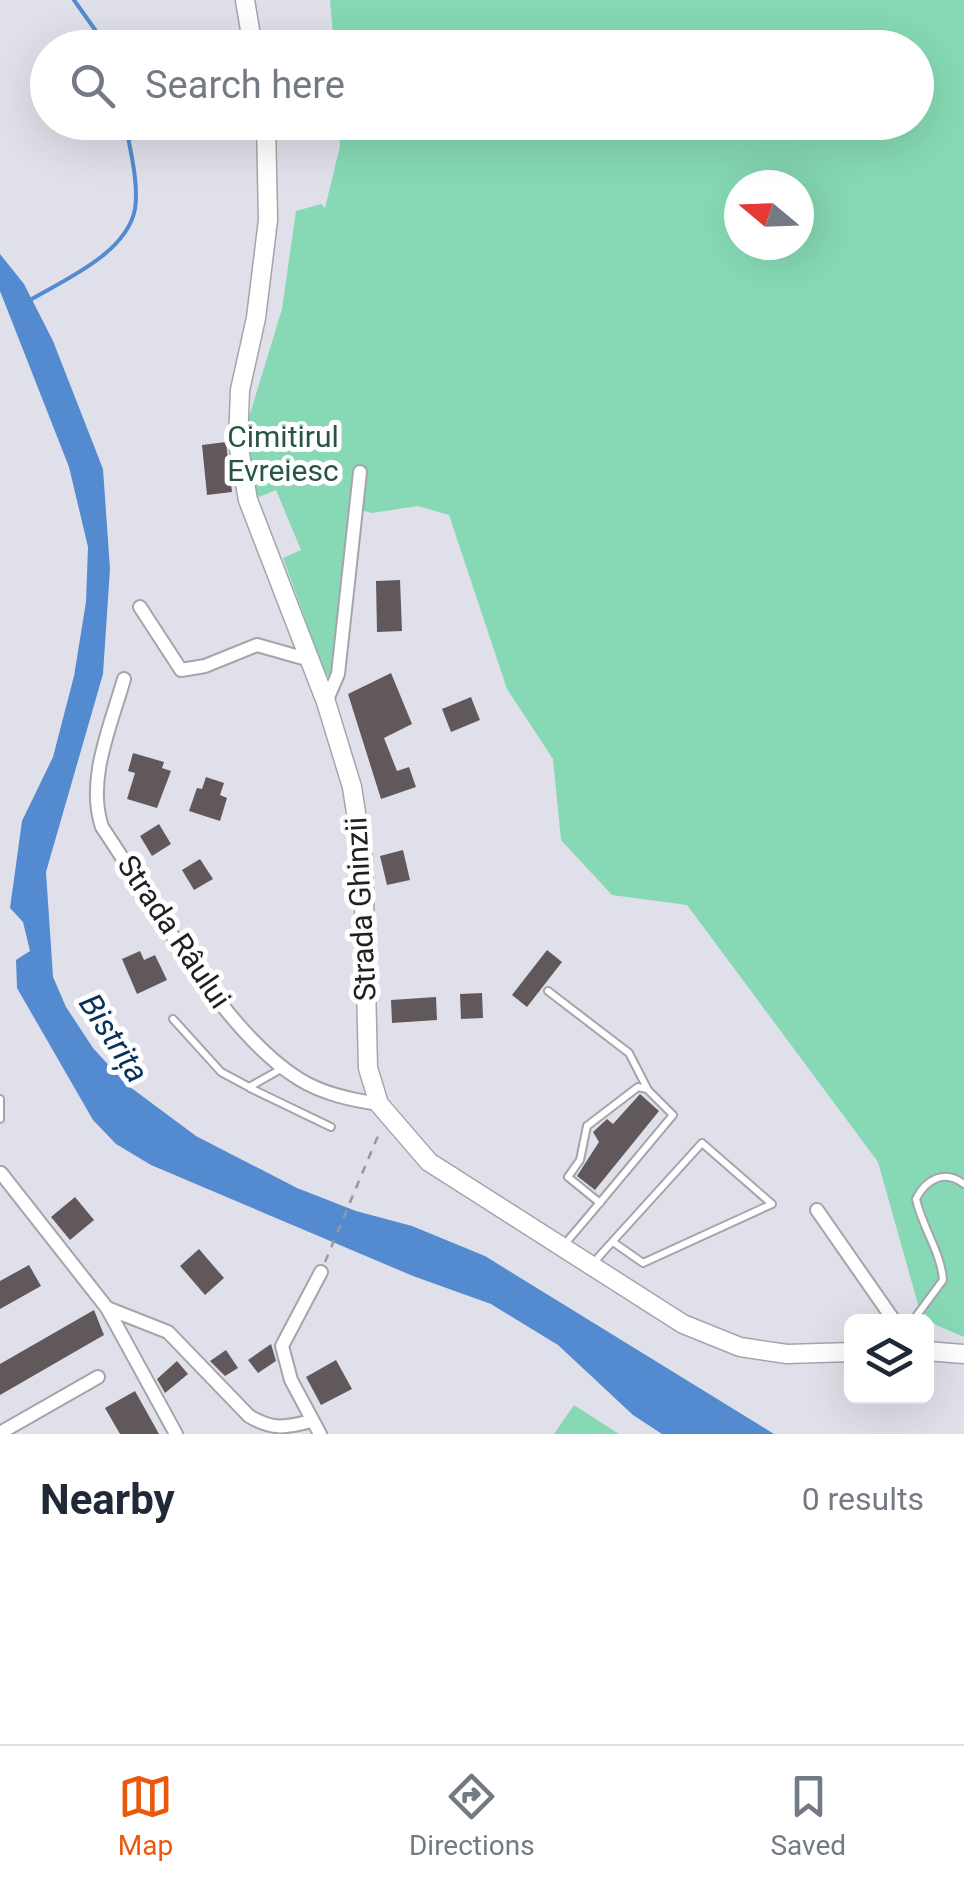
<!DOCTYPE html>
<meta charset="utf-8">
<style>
body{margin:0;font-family:Roboto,sans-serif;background:#f6f6f7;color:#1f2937}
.controls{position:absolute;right:30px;bottom:30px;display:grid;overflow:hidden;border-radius:15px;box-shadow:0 10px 40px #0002}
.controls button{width:90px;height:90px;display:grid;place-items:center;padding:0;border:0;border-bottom:2px solid #e0e1e3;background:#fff;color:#1f2937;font:50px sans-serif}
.compass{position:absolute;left:724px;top:170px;width:90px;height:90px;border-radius:50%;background:#fff;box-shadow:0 10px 40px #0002;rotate:289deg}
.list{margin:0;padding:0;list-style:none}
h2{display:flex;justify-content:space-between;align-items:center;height:130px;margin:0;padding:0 40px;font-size:42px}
h2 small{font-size:32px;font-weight:400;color:#747a83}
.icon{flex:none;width:55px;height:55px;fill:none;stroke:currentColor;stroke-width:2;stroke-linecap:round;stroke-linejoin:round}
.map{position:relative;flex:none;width:964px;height:1434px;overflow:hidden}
.search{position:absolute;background:#fff;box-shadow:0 10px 40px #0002;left:30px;right:30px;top:30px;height:110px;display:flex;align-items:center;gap:25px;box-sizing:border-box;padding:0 35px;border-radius:55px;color:#747a83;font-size:38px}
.sheet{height:310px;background:#fff}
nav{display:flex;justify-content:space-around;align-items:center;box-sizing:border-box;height:140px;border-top:2px solid #e0e1e3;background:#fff;font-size:28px;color:#747a83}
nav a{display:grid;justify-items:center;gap:5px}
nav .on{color:#ea580c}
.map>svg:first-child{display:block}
</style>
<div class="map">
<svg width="964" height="1434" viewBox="0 0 964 1434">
<rect width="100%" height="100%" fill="#e0e0ea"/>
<g fill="#86d9b4" fill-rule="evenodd">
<path d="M330 0H964V1337L936 1325 919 1308 878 1162 687 905 612 895 561 840 553 759 507 689 449 515 418 506 372 513 349 507 334 673 326 676 283 558 301 550 276 490 256 498 246 427 282 309 296 211 321 204 325 208 340 146 338 123 916 122V48L334 47ZM739 185H799V245H739Z"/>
<polygon points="574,1405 619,1434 554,1434"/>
</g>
<polygon fill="#538ad0" points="0,254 24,284 53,341 103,469 110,569 103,674 46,872 53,977 66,1007 93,1048 126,1084 196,1136 297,1188 356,1211 412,1226 485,1256 774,1434 662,1434 633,1415 558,1345 491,1304 413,1276 151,1165 116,1144 93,1120 17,988 16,960 30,951 23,922 10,908 22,821 53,757 74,676 86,602 88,547 69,467 0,291"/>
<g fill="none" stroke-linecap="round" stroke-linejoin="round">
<g stroke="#538ad0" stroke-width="4">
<polyline points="74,0 108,48"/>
<path d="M30 300C64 280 127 253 135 209 139 183 130 149 125 122"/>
</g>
</g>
<g fill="#61585c">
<polygon points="226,442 232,492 207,495 202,445"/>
<polygon points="400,580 402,631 377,632 376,581"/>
<polygon points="391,673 412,724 384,738 397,771 409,767 416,787 381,799 348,694"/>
<polygon points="471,697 480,720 451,732 442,709"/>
<polygon points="133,753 164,762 162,768 171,771 157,808 127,799 135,773 128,771"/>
<polygon points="206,777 224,783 220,795 227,798 220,821 189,811 197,788 202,789"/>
<polygon points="159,824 171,844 152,856 140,836"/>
<polygon points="403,850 410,880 387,885 380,856"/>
<polygon points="200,859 213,879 194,890 182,870"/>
<polygon points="547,950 562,962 527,1007 512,995"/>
<polygon points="140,951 144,960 155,955 167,980 137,994 122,959"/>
<polygon points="482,993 483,1018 461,1019 460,994"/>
<polygon points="436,997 437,1020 392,1023 391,1000"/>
<polygon points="640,1094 659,1111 595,1190 577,1176 599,1142 593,1132 607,1119 613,1124"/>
<polygon points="75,1197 94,1220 70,1240 51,1217"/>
<polygon points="199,1249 224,1278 205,1295 180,1266"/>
<polygon points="29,1265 41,1286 0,1309 0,1281"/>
<polygon points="94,1310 104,1335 0,1395 0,1364"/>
<polygon points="271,1344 276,1361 258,1373 248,1360"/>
<polygon points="226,1350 238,1368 225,1376 210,1361"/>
<polygon points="336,1360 352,1389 321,1405 306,1377"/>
<polygon points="177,1361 188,1374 165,1393 157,1379"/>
<polygon points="135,1391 159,1434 120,1434 105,1408"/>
</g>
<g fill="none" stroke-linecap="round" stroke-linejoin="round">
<defs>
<g id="lane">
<polyline points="548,991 629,1053 647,1088"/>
<polyline points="173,1019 221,1072 249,1087 283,1068"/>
<polyline points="250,1088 331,1127"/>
<polyline points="0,1099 0,1119"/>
<path d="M563 1246C600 1203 636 1159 673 1115L647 1089 638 1087 587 1126 580 1160 568 1177 600 1203"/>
<polyline points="592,1265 603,1252 702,1143 772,1204 643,1263 613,1242"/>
<path d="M912 1322 943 1280C941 1252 922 1227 916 1199 926 1179 945 1169 964 1184"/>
</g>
<g id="street">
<polyline points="140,607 181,670 205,666 257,645 310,660"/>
<path d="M124 679C111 725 86 780 102 827 153 902 223 1032 299 1079 323 1094 352 1100 379 1104"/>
<polyline points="326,702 338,674 360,472"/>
<polyline points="1,1173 107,1308 176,1434"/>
<polyline points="817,1210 895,1322"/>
<path d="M107 1308 168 1332 249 1416C272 1430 285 1428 311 1421"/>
<polyline points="0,1433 98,1377"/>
<polyline points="320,1434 291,1380 282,1346 321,1272"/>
</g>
<g id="secondary">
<polyline points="245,0 253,48"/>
<polyline points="266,122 268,220 256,318 240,390 238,443 248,500 326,702 352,787 363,858 368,1068 379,1104 429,1162 683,1324 740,1347 787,1354 852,1352"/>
<polyline points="926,1351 964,1354"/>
</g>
</defs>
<use href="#lane" stroke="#a4a4ad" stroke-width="10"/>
<use href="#street" stroke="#a4a4ad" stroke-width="16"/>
<use href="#secondary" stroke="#a4a4ad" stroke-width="21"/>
<polyline stroke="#9898a0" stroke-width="2.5" stroke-dasharray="8 8" stroke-linecap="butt" points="325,1262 377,1138 383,1133"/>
<use href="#lane" stroke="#fff" stroke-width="6"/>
<use href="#street" stroke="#fff" stroke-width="12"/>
<use href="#secondary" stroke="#fff" stroke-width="18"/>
</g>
<g text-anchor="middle" stroke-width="10" stroke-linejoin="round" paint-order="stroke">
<g font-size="30" fill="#295643" stroke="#fff">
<text x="283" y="447">Cimitirul<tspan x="283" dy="34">Evreiesc</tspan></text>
</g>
<g font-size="30" fill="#1f2023" stroke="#fff">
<text transform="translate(361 909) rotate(-93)" y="10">Strada Ghinzii</text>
<text transform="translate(174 932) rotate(56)" y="10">Strada Râului</text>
</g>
<g font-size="32" font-style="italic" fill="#08305d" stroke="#fff">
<text transform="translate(114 1038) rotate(57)" y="11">Bistrița</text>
</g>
</g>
</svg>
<div class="controls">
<button><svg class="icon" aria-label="layers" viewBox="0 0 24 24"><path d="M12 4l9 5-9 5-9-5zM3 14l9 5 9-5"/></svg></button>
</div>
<svg class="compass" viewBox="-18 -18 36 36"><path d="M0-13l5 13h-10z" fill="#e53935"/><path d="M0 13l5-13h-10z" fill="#747a83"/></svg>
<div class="search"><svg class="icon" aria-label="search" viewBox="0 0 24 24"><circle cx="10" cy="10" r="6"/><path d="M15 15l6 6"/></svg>Search here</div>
</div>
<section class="sheet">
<h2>Nearby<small>0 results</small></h2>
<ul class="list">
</ul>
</section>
<nav>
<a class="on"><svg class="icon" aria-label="map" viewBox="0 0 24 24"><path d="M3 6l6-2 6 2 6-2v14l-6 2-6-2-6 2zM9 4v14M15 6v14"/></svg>Map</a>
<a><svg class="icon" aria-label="directions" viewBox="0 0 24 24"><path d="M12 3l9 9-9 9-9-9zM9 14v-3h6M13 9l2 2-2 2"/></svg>Directions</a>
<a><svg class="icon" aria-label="saved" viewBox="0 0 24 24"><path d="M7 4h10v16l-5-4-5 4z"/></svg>Saved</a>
</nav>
